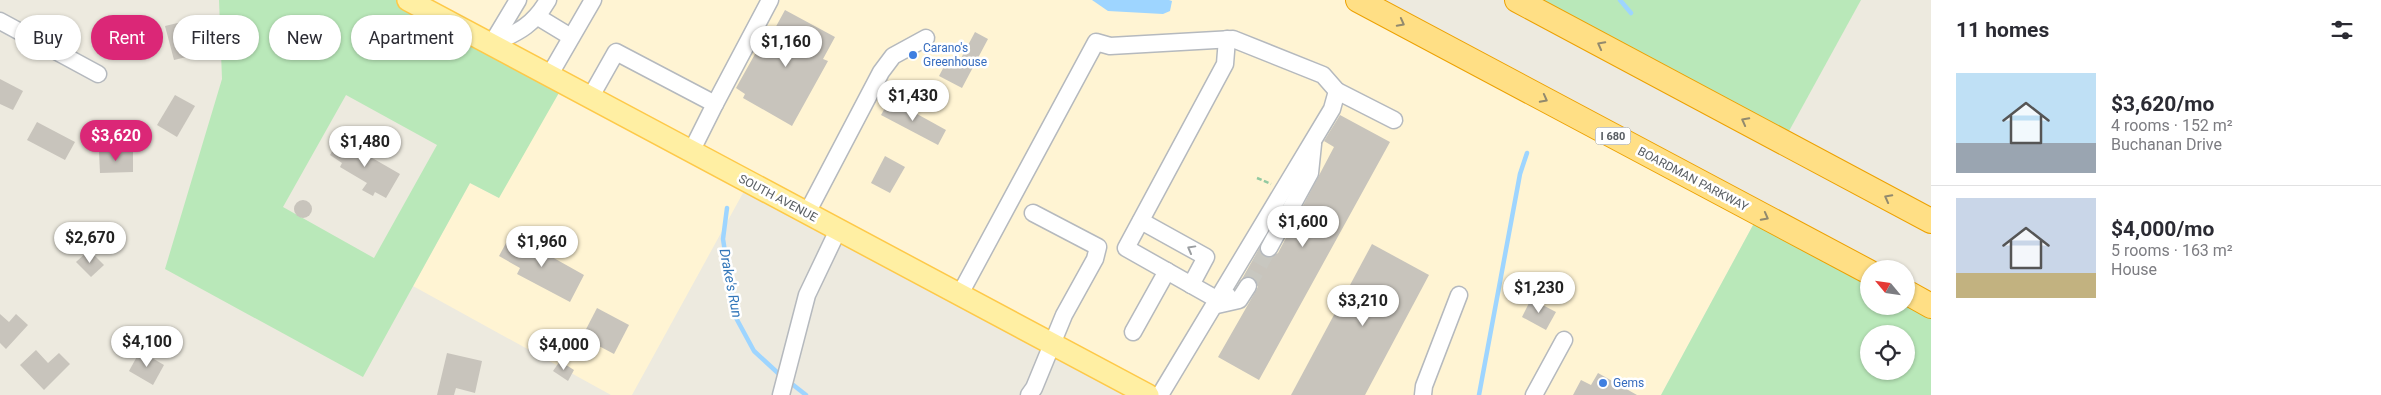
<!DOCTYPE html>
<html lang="en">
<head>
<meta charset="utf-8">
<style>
	body { margin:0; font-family:Roboto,sans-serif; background:#f2f2f3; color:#2b2b33; height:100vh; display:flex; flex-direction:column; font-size:19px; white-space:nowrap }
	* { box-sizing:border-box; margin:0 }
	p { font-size:16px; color:#7c7c81 }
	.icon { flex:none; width:28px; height:28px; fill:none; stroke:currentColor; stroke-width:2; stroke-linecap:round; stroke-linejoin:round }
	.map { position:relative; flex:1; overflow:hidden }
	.side { display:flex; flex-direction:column; background:#fff; width:450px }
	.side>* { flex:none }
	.hud { position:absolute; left:15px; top:15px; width:475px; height:45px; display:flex; gap:10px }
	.needle { width:32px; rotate:299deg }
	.controls { position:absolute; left:1860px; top:260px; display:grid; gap:10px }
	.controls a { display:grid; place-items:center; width:55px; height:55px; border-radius:50%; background:#fff; box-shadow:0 1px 4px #0004; font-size:25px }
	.price { position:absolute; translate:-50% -42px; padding:0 11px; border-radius:18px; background:#fff; color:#222; font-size:16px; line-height:32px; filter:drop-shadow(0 1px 2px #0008) }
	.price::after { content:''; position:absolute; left:50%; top:30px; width:15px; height:11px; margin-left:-8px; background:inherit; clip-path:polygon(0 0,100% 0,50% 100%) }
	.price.selected { background:#db2777; color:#fff }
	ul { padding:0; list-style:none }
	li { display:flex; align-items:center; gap:15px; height:125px; padding:0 25px }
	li+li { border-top:1px solid #e1e1e2 }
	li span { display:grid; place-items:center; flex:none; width:140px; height:100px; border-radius:0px; color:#555 }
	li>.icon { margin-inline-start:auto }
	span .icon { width:60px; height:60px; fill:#fffc; stroke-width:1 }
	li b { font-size:21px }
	h2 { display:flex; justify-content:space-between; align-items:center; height:60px; padding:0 25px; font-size:21px }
	.pill { padding:0 18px; border-radius:22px; background:#fff; box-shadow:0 1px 4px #0004; font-size:18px; line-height:45px }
	.pill.selected { background:#db2777; color:#fff }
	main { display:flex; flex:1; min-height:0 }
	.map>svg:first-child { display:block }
	.commercial { fill:#fff4d3 }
	.green { fill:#b9e8b9; fill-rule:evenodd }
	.water { fill:#9ed5ff }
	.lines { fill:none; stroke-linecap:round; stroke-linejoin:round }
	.stream { stroke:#9ed5ff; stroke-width:4.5 }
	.building { fill:#c8c4bc }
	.minor-tunnel { stroke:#c8c7c0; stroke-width:16; stroke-dasharray:16 8; stroke-linecap:butt }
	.minor-casing { stroke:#b5b9be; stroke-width:19 }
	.major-casing { stroke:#fec948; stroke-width:24 }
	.highway-casing { stroke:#eda100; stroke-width:26 }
	.path { stroke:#92c9a1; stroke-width:2.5; stroke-dasharray:5 2.5; stroke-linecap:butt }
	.minor { stroke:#fff; stroke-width:16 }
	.major { stroke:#ffefa3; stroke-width:21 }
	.highway { stroke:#ffdf85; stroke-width:24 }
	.oneway { stroke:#928a6e }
	.oneway2 { stroke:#9b9ea1 }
	.shop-dot { fill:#3f7fe0; stroke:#fff; stroke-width:2 }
	.labels { text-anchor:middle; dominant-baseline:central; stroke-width:5; stroke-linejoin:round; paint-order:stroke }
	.shield { fill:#fff; stroke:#8a8e91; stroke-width:1 }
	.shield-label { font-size:11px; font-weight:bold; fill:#585d62 }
	.shop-label { font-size:12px; fill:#366cbe; stroke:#fff; text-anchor:start }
	.street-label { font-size:12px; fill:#585d62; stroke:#fff }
	.water-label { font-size:14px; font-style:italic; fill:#3276b9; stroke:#fff }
</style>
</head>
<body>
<main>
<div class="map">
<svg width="1931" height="395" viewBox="0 0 1931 395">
	<rect width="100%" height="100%" fill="#edeadf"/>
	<polygon class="commercial" points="408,0 1358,0 1759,214 1661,395 1148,395 749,182 632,395 611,395 413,286 470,183 499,198"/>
	<g class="green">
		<path d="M219,0H408L564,84L499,198L470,183L363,377L165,269L222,79ZM346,95L437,145L374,258L283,207Z"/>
		<polygon points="1517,0 1861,0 1783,142"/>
		<path d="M1759,214L1869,272V306H1906V292L1931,306V395H1661ZM1869,334H1906V371H1869Z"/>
	</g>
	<polygon class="water" points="1092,0 1169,0 1172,1 1170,11 1163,14 1108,11"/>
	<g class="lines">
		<g class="stream">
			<polyline points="1620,0 1631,13"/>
			<polyline points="727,208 723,239 735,316 754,351 779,374"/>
			<polyline points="792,384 806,395"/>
			<polyline points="1479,395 1520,174 1527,153"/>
		</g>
	</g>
	<g class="building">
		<polygon points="785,10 835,37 823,59 828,61 792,126 743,98 745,94 736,88 769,29 773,32"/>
		<polygon points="186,21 195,55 174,60 165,26"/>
		<polygon points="975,32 988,39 962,88 939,76 948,59 958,64"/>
		<polygon points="0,79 23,91 13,110 0,104"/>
		<polygon points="175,95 195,106 177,137 157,125"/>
		<polygon points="890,99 946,130 938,145 881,115"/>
		<polygon points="1340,115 1390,142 1259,380 1218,357 1258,287 1253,277 1248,276 1242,279 1259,249 1264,256 1269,258 1278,253 1334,147 1324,141"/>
		<polygon points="37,122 75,142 65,160 27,140"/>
		<polygon points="340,138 352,145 354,140 370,150 367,155 400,174 386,198 375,192 373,196 362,190 367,183 340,167 342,163 330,155"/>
		<polygon points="133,150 133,172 100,173 99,152"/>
		<polygon points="885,156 905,167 890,193 871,183"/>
		<circle cx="303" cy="209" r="9"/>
		<polygon points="511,234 584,275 570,302 517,274 520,268 499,256"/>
		<polygon points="1372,244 1429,275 1365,395 1291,395"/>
		<polygon points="89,250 104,265 91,277 76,262"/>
		<polygon points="1531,299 1556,312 1546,330 1522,317"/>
		<polygon points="597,308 629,325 614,354 582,337"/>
		<polygon points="0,314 9,322 16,314 28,325 6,349 0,343"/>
		<polygon points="36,350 48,363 59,353 70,364 44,390 20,365"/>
		<polygon points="140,351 164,365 153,385 129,371"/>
		<polygon points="447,353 482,361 475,393 456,388 454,395 437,395"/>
		<polygon points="560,361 574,370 568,381 553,371"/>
		<polygon points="1598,373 1637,395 1573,395 1581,380 1591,385"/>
	</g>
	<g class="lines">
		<polyline class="minor-tunnel" points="1248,286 1269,248"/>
		<g class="minor-casing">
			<g id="minor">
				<polyline points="538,17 571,37"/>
				<polyline points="0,21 98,74"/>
				<polyline points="1227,39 1225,64 1126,248 1218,300 1228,296"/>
				<path d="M491,45C518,32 533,26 548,0"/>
				<polyline points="491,45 518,0"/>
				<polyline points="549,76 593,0"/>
				<polyline points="1337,91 1394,120"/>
				<polyline points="590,98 616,52 715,104 691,152"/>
				<polyline points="715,104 770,0"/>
				<polyline points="807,213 881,72 893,56 926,38"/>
				<polyline points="1141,221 1206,257 1191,285"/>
				<polyline points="1269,248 1310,173 1313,144"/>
				<polyline points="960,294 1096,42 1110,46 1233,39 1323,75 1337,91 1332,109 1160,395"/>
				<polyline points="1217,305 1239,300 1248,286"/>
				<polyline points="1133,332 1167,271"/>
				<polyline points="781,395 807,295 838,230"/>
				<polyline points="1029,395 1034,388 1064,315 1095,259 1098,247 1033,213"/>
				<polyline points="1423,395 1424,386 1459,295"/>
				<polyline points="1534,395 1564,340"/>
			</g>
		</g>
		<g class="major-casing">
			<polyline id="major" points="408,0 1148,395"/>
		</g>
		<g class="highway-casing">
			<g id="highway">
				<polyline points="1358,0 1869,272"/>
				<polyline points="1517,0 1931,221"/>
				<polyline points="1906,292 1931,306"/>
			</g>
		</g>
		<polyline class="path" points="1257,178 1271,184"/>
		<use href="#minor" class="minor"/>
		<use href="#major" class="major"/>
		<use href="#highway" class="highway"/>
	</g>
	<defs><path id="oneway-chevron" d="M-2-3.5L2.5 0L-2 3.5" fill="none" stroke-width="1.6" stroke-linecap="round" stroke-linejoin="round" transform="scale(1.25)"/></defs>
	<g class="oneway">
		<use href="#oneway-chevron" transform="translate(1401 23) rotate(28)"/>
		<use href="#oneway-chevron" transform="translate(1601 45) rotate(-152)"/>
		<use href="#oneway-chevron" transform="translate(1544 99) rotate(28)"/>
		<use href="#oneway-chevron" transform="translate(1745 121) rotate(-152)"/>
		<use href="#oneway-chevron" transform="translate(1888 198) rotate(-152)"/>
		<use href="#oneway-chevron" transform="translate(1765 217) rotate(28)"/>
	</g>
	<use class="oneway2" href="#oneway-chevron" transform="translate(1191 249) rotate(-151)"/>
	<g class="shop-dot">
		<circle cx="913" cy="55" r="5"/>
		<circle cx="1603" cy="383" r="5"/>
	</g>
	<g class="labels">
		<rect class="shield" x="1595.5" y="127.5" width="35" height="17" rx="4"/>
		<g class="shield-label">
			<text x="1613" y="136">I 680</text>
		</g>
		<g class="shop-label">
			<text x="923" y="48">Carano's<tspan x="923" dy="14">Greenhouse</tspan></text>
			<text x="1613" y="383">Gems</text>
		</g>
		<g class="street-label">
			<text transform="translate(1693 179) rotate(28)">BOARDMAN PARKWAY</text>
			<text transform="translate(778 198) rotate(28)">SOUTH AVENUE</text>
		</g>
		<g class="water-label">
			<text transform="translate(731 283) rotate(79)">Drake's Run</text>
		</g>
	</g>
</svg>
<div class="controls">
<a><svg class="needle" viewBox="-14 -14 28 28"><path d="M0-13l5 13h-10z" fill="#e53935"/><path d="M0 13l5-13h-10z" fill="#7c7c81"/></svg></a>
<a><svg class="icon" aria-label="locate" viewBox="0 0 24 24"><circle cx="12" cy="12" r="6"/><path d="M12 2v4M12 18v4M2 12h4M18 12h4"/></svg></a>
</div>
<b class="price" style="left:786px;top:68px">$1,160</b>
<b class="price" style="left:913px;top:122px">$1,430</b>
<b class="price selected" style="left:116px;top:162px">$3,620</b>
<b class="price" style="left:365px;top:168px">$1,480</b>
<b class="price" style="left:1303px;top:248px">$1,600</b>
<b class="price" style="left:90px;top:264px">$2,670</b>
<b class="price" style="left:542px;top:268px">$1,960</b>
<b class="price" style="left:1539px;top:314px">$1,230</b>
<b class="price" style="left:1363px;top:327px">$3,210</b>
<b class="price" style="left:147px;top:368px">$4,100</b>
<b class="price" style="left:564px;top:371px">$4,000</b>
<div class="hud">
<a class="pill">Buy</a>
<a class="pill selected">Rent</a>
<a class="pill">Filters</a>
<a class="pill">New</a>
<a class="pill">Apartment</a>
</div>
</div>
<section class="side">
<h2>11 homes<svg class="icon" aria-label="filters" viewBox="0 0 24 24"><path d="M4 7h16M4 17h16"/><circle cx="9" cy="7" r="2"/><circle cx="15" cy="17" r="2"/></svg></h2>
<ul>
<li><span style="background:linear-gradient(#bfe0f5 70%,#9aa5b1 0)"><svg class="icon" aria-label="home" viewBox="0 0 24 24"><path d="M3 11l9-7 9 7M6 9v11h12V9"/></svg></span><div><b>$3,620/mo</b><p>4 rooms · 152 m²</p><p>Buchanan Drive</p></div></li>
<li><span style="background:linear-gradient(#c9d6e8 75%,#c2b280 0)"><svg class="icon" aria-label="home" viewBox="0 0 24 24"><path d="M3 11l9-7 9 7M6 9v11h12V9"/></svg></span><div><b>$4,000/mo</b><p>5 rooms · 163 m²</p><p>House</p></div></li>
</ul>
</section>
</main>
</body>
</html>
